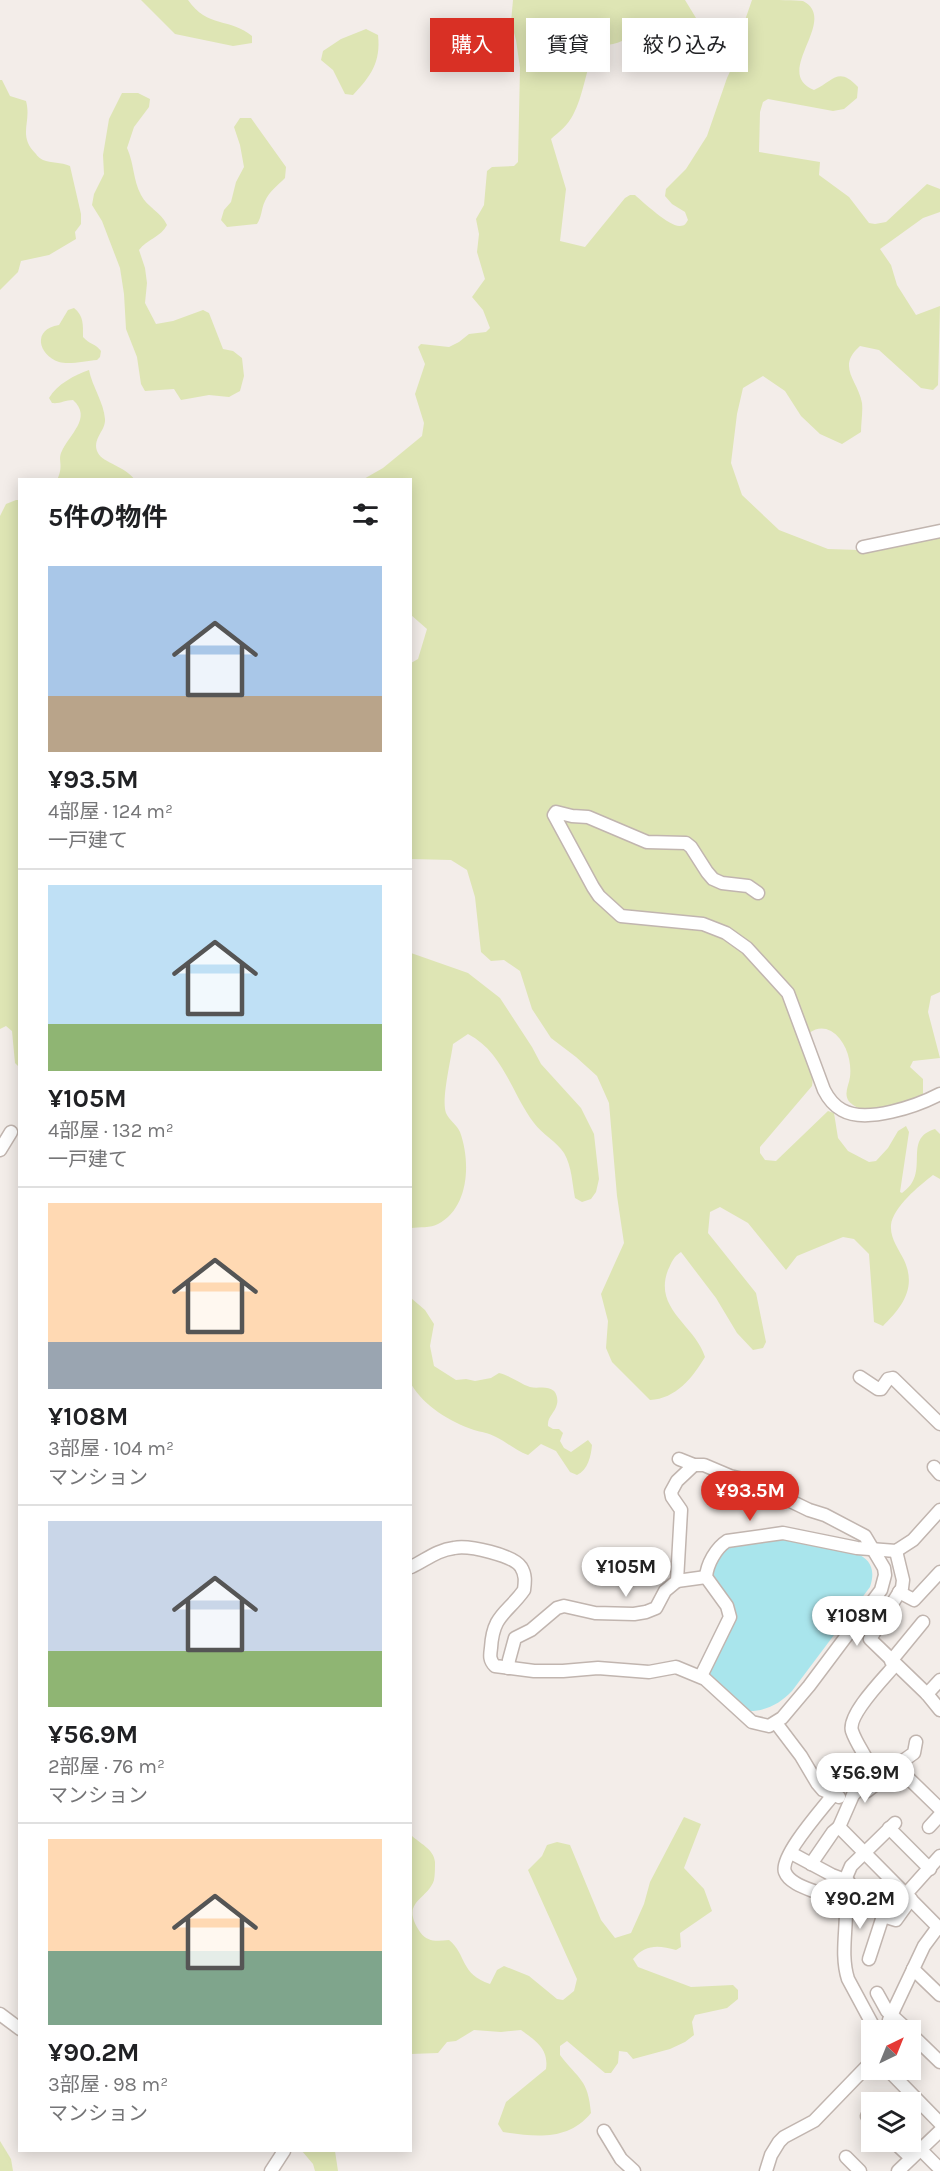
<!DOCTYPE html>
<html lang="ja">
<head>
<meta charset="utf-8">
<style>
	body { margin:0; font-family:Karla,"Noto Sans JP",sans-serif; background:#f2f2f2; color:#202124; height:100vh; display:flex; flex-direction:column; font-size:22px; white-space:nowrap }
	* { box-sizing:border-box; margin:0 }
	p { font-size:20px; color:#757577 }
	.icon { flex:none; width:33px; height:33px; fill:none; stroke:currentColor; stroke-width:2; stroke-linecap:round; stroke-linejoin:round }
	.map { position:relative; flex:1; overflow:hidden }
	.drawer { position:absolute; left:18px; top:478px; width:394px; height:1674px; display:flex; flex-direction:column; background:#fff; border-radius:0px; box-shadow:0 3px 15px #0003 }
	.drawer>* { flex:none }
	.banner { position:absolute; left:430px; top:18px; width:418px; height:54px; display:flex; gap:12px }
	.needle { width:39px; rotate:43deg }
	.buttons { position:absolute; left:861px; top:2020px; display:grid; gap:12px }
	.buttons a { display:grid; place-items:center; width:60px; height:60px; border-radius:0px; background:#fff; box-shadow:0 3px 15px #0003; font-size:30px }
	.price { position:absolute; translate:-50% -51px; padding:0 14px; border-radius:21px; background:#fff; color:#222; font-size:20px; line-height:39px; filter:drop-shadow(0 2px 3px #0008) }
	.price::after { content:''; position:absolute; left:50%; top:36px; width:18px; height:14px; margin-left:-9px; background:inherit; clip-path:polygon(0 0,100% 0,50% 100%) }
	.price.current { background:#d93025; color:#fff }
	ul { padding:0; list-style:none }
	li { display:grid; align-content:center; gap:12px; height:318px; padding:0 30px }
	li+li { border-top:2px solid #e0e0e0 }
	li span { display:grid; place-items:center; height:186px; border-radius:0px; color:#555 }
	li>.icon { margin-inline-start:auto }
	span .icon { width:108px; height:108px; fill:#fffc; stroke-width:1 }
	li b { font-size:26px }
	h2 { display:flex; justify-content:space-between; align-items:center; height:72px; padding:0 30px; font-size:26px }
	.tag { padding:0 21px; border-radius:0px; background:#fff; box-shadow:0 3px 15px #0003; font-size:21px; line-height:54px }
	.tag.current { background:#d93025; color:#fff }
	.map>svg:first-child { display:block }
	.green { fill:#dee5b4 }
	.water { fill:#a9e5ec }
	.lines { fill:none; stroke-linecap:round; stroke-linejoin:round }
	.minor-casing { stroke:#c1b5af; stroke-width:15 }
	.minor { stroke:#fff; stroke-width:12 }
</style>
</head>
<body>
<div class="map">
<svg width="940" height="2171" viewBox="0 0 940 2171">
	<rect width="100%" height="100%" fill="#f3ede9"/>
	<g class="green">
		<path d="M141,0H188C207,28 231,18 252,36V43L233,46L175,34Z"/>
		<path d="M513,0H685L696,18C680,49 663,31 641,21C632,27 635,30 629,36C621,45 606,44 595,48C586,69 583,97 573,115C568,125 559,132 551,139L566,189L560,241L585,247L625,198L630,195H635C644,203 670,227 680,226C685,226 686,223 688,220L685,212L672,204L665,196L666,189L686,169L707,136L727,78L741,48L734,40L744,23L752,0C764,0 794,0 803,1C840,20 771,73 814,90C834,81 838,66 858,87L857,98L844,109L833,111L768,99L763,102L760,112L759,152L820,162L819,175L849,197L869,223L875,224L886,222L927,184L940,189V212L923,218L880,249L891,265L897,285L916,315L940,306L938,385L933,390L921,388L879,350L860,346C836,367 858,380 862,403C863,412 861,423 861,432L842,444L820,434L801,416L785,391L763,376L743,388L737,414L731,463L742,495L779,530L828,549L859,550L940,534V992L931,996L928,1012L940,1058L913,1061L910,1067L923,1079V1097C903,1103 879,1115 859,1108C855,1107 850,1103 848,1100C844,1092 849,1085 850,1077C852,1061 846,1040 831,1031C818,1024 808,1033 799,1041C805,1055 815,1070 812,1086L760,1147V1153L765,1160L776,1161L828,1111L834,1113L838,1138L848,1151L869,1162L876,1161L888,1148L898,1131L906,1126L909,1132L900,1192L902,1193C932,1173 901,1139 935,1129L940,1134V1179L933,1175C919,1186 893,1207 891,1225C890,1239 899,1249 904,1260C917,1288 902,1307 883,1326L874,1322L869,1254L854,1239L843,1237L797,1256L786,1270L748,1223L720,1207L710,1212L708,1233L756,1293L766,1342L763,1348L753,1350L737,1333L716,1298L681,1252C673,1257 672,1262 668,1270C653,1309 695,1325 705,1357C693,1377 676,1399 650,1400L612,1362L606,1348L608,1321L601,1294L624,1243L617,1196L609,1103L597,1076L576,1057L551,1038L532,1009L520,971L504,960L491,961L481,952L475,897L467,870L451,860L411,859V663L418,659L427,629L411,615V480H362L383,468L422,436L424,423L415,394L425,364L418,347L421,344L449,347L459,342L469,334L486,332L490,328L483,310L472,297L485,279L477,252L479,234L476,219L484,205L487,171L492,167L514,166L518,162L520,68L516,40L511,22Z"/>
		<path d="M366,29L378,35C381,62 371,76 353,95L345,94L333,70L321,60L323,51L341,39Z"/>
		<path d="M0,80H2L10,96L26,101C32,123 17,135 36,154C37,156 41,159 43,160C51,163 61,162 70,166L81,214V224L75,232L76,239L49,255L21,261L18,272L0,290Z"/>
		<path d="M122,93H138L150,99L149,107L134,127L127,148C134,163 133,180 141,195C147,207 161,212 167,225C161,237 147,239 139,250L145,268L147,283L145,303L156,324L173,321L203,310L209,313L223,349L233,351L242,358L244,376L240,391L229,397L209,395L181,400L174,389L145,391L141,384L137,357L126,329L124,294L120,268L102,221L92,205L94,194L104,174L103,155L109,119Z"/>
		<path d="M240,118H251L286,167L285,178C278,185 269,192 265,201C261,209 262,217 257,224L227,227L221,220L224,210L231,202L236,182L244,167L240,145L234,127Z"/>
		<path d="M74,308C84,316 83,325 83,337C89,344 96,344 101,351L100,357L97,360C86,361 69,365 59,362C38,355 32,329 59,325L68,310Z"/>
		<path d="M89,370C92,386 104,403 105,419C106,431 91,439 98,453C103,463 125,466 135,480H57C64,466 58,461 61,453C69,434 93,418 73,400C65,400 60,404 52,403L49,398C57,384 75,375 89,370Z"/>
		<polygon points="16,500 20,500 19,1067 15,1063 12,1031 6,1026 0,1029 0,516 6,504"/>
		<path d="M411,953L468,973L500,998L532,1047L541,1064L581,1108L594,1134L599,1179L596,1192L591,1199L582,1202L575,1198C572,1182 572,1167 564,1153C557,1142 542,1134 534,1123C512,1094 503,1052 468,1034L453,1044C451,1060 441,1100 446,1113C449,1120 457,1125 460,1132C471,1162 469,1208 438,1224C431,1228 419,1227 411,1228Z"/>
		<path d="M411,1298L425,1310L434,1324L430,1346L434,1366L456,1380L466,1379L475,1381L491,1378L499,1373C511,1376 519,1383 530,1387C538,1389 547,1385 554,1391C557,1394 558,1400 557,1404C555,1413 547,1417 548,1426L553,1429H559L563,1433L560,1441L564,1448L571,1452L588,1440L592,1445C591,1456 588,1470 577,1475L570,1472L556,1451L541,1444L528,1455C516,1451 508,1443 496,1437C489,1433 481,1432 474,1430C449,1421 425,1407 411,1384Z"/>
		<path d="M684,1817L701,1824L684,1868L704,1889L712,1911L680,1933L681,1947L676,1950C659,1945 645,1944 633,1959L638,1967L691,1987L733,1985L738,1990V1999L727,2008L695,2015L692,2022L694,2035L685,2042L670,2049L633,2059L627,2052L619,2051L618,2063L611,2073H605L567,2041L560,2046V2055C579,2080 588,2079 591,2113C568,2141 536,2137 503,2132L498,2124L506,2102L546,2069C549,2049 536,2041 521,2030L501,2032L474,2030L456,2041L447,2042L438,2053L411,2054V1835C419,1843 434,1849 435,1862C435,1867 435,1875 434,1880C428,1900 399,1901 420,1932C428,1943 438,1941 449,1940C467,1955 460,1974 490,1984L497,1970L504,1966L529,1976L557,1999L563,2000L574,1991L577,1979L528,1870L542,1856L547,1845L557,1842L570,1845L601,1920L615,1938L631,1933L644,1904L650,1882Z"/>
		<polygon points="0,2141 11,2159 13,2171 0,2171"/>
		<polygon points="302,2151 335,2151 338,2171 315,2171 313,2164"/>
	</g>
	<path class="water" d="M789,1538C802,1541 815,1543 827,1546C851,1551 881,1554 870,1587L792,1691C780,1704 764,1712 747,1711L708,1672L730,1628L712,1581L711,1570L727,1546Z"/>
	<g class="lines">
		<g class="minor-casing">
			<g id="minor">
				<polyline points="863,547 940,531"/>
				<path d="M758,893L748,886L722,883L713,879L707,872L691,847L686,843L647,842L588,817L572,816L556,812L554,815L593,887L599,896L621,916L703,924L726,933L747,948L788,993L824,1090C828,1098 833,1105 842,1110C866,1124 917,1106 940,1094"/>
				<polyline points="0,1150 11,1132"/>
				<polyline points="860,1377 878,1389 881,1389 888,1379 893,1378 940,1424"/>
				<polyline points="934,1467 940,1474"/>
				<polyline points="896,1551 903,1580 902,1588 870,1639 927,1694 940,1710"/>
				<path d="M411,1567C426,1560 437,1550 454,1548C469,1545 513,1555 521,1567C526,1575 525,1582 524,1590C507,1614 493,1614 491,1648C490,1655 489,1660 495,1666L534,1671H563L598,1668L649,1672L676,1667L705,1679L752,1722L769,1726L782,1718L809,1686L881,1590L885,1575L884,1568L865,1536L825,1515L809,1510L747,1480L730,1476L704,1465H694L679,1459"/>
				<polyline points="677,1581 706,1577"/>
				<polyline points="899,1592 914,1600 940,1572"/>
				<polyline points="891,1661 923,1622"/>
				<path d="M895,1665C884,1678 847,1715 852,1731C857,1746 869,1759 873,1774L853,1795L839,1827L940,1929"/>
				<polyline points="508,1668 509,1660 515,1638 531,1630 557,1608 564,1606 595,1613 634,1614 646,1612 656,1608 665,1591 677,1581 681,1510 672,1497 671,1492 677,1481 694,1465"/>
				<path d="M701,1676L730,1617L727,1606L706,1577C707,1564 716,1548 727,1541L783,1533L857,1548L896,1551L913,1540L940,1510"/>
				<polyline points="927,1694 940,1680"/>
				<polyline points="776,1723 801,1756 817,1783 823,1790 839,1797"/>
				<polyline points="897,1771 900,1763 914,1753 916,1742"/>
				<polyline points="867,1791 889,1774 901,1771 940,1809"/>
				<path d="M833,1795C823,1808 779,1857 785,1872C789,1883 806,1888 816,1892C827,1897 839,1900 846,1911C846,1934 841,1957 848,1979L876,2031"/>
				<polyline points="929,1827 940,1815"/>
				<polyline points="889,1828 930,1869"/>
				<polyline points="791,1853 832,1875 848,1881 854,1890 883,1916 896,1920 911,1899"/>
				<polyline points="811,1864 833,1832 839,1827"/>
				<polyline points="845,1880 851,1866 895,1823"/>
				<polyline points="906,1894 940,1856"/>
				<polyline points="869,1959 883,1916"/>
				<polyline points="913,1969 940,1995"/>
				<polyline points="877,1993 887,2011 909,2031"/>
				<polyline points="0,2014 20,2029"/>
				<polyline points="887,2031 889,2020 924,1946 938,1927"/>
				<polyline points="910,2033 940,2062"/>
				<polyline points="892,2074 940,2123"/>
				<polyline points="872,2112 867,2116 872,2120"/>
				<polyline points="604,2131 621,2159 634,2171"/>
				<polyline points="894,2142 911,2158"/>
				<polyline points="921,2150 940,2169"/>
				<polyline points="846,2157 860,2171"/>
				<polyline points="271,2171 284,2151"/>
				<polyline points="766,2171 771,2155 779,2142 784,2137 814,2121 872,2061"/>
				<polyline points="898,2171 940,2131"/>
			</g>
		</g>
		<use href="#minor" class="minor"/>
	</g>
</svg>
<div class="buttons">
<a><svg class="needle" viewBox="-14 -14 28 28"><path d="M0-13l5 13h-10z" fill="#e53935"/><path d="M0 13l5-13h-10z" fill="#757577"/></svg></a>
<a><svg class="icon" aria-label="layers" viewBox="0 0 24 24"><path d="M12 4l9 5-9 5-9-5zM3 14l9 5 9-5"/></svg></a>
</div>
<b class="price current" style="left:750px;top:1522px">¥93.5M</b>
<b class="price" style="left:626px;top:1598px">¥105M</b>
<b class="price" style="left:857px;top:1647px">¥108M</b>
<b class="price" style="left:865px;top:1804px">¥56.9M</b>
<b class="price" style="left:860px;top:1930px">¥90.2M</b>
<div class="banner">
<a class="tag current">購入</a>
<a class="tag">賃貸</a>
<a class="tag">絞り込み</a>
</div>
<section class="drawer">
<h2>5件の物件<svg class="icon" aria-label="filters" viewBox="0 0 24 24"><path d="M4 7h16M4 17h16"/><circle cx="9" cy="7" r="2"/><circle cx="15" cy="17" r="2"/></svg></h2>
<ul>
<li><span style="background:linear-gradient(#a9c7e8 70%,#b9a48a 0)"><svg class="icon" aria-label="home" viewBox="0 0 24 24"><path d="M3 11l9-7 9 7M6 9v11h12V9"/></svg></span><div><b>¥93.5M</b><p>4部屋 · 124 m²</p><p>一戸建て</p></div></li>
<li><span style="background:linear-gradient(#bfe0f5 75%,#8fb573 0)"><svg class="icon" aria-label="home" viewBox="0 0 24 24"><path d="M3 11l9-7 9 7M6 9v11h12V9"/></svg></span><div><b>¥105M</b><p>4部屋 · 132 m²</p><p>一戸建て</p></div></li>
<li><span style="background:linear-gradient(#ffd9b3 75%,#9aa5b1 0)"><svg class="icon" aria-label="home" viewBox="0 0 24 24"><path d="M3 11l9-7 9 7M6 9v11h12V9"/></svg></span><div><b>¥108M</b><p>3部屋 · 104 m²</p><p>マンション</p></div></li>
<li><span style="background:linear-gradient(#c9d6e8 70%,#8fb573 0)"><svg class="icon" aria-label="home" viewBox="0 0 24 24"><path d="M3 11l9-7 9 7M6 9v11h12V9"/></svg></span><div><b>¥56.9M</b><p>2部屋 · 76 m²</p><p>マンション</p></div></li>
<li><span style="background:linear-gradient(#ffd9b3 60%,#7fa58c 0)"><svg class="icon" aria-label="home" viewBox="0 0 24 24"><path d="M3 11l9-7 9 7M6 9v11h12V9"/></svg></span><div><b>¥90.2M</b><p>3部屋 · 98 m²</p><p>マンション</p></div></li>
</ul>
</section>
</div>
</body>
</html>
